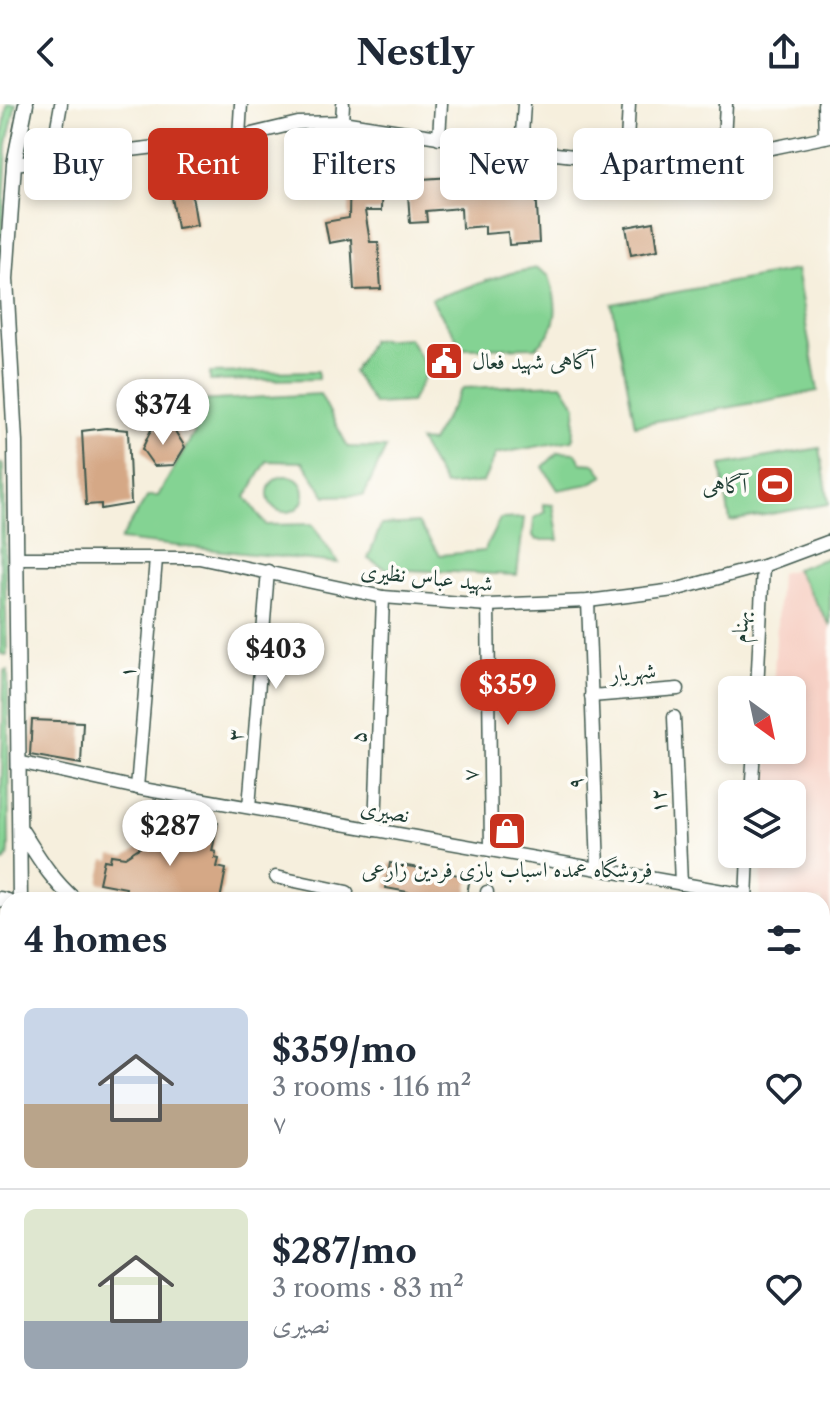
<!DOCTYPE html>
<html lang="en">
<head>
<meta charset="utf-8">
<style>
	body { margin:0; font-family:"Libre Caslon Text",Amiri,serif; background:#f6f6f7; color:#1f2937; height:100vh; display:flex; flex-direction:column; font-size:30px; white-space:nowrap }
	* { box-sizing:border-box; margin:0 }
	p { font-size:26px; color:#747a83 }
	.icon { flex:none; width:44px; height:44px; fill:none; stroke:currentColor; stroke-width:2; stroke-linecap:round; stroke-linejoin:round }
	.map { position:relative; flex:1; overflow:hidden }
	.details { position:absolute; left:0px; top:788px; width:830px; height:514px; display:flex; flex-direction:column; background:#fff; border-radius:24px 24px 0 0; box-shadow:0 4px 12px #0003 }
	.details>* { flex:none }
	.top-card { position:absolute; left:24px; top:24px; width:782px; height:72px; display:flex; gap:16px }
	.needle { width:52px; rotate:147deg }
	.fabs { position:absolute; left:718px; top:572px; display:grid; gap:16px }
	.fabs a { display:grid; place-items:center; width:88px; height:88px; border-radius:12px; background:#fff; box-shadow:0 4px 12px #0003; font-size:40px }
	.price { position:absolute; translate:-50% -68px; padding:0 18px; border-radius:28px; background:#fff; color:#222; font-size:26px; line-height:52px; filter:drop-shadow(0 2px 4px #0008) }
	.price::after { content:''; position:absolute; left:50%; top:48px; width:24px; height:18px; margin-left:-12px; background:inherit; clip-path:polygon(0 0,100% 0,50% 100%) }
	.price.on { background:#c8321e; color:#fff }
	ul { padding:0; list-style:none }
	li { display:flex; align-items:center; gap:24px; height:200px; padding:0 24px }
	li+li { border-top:2px solid #e0e1e3 }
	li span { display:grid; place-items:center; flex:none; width:224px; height:160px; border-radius:12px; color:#555 }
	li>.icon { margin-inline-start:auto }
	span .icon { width:96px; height:96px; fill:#fffc; stroke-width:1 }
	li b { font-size:34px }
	h2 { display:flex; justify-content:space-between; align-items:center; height:96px; padding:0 24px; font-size:34px }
	.chip { padding:0 28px; border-radius:12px; background:#fff; box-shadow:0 4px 12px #0003; font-size:28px; line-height:72px }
	.chip.on { background:#c8321e; color:#fff }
	header { display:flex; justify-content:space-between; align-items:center; height:104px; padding:0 24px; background:#fff; font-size:36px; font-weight:700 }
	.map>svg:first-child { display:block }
	.built { fill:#f7d1c6 }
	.green { fill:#84d393; stroke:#528864; stroke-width:2 }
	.building { fill:#d5a886 }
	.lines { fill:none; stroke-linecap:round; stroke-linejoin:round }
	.minor-casing { stroke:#3f584d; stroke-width:15 }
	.major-casing { stroke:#3f584d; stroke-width:17 }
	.minor { stroke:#fff; stroke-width:12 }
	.major { stroke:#fff; stroke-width:14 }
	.labels { text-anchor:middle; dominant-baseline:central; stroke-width:7; stroke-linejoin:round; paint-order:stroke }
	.poi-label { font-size:22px; fill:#1f3d34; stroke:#fdfcf7; text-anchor:start }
	.street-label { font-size:22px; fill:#1f3d34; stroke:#fdfcf7 }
</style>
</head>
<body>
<header><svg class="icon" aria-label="back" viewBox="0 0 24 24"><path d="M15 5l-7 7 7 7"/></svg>Nestly<svg class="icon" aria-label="share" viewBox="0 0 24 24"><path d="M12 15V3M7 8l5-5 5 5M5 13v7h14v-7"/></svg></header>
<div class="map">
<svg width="830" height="1301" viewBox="0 0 830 1301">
	<rect width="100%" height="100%" fill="#fdfcf7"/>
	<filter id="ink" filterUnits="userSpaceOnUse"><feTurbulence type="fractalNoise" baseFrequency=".0125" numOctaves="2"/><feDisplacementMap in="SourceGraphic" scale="16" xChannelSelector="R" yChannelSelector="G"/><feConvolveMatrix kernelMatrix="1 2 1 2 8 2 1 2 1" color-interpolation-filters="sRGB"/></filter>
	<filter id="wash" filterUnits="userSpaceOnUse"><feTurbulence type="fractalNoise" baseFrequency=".006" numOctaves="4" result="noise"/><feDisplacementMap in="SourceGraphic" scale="32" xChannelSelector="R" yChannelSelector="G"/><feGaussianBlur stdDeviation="1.8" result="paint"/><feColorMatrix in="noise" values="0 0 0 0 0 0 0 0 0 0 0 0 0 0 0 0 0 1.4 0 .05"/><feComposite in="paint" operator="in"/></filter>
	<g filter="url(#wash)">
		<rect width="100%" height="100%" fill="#f6efdd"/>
		<polygon class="built" points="795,465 830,521 830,940 822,938 822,796 760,796 763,750 792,750 792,690 766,690 769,646 792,646 792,586 773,586 780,469"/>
		<g class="green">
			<polygon points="7,0 16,0 7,40 0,184 0,53"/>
			<path d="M537,164L549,172C558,199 561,224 536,243L463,244L431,195L511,169Z"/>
			<polygon points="796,166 818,287 635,321 612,200"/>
			<polygon points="409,234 428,266 411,298 374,300 353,268 371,236"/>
			<polygon points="318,267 318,275 210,277 210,269"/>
			<polygon points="562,280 576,302 573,336 496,350 483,378 445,382 419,337 431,338 463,284"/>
			<polygon points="320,290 348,343 386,344 364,391 326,392 303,358 267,357 246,393 266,421 312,420 338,459 120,436 148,392 158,392 195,328 187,315 198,297"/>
			<polygon points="820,344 829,400 730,417 721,361"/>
			<polygon points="558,348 576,349 581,359 595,360 604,372 589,380 558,386 543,363"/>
			<polygon points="0,359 3,361 7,551 1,550"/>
			<circle cx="286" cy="390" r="18"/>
			<polygon points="543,400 553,401 559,436 537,436 533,432 534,414 545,408"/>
			<polygon points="524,414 517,471 387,465 368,455 381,421 418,419 440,451 484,447 500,415"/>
			<polygon points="830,453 830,521 795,465"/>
			<polygon points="8,566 9,746 8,753 3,758 0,756 4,567"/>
		</g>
		<g id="blocks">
			<g class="building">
				<polygon points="350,61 382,61 381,107 365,107 370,138 378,138 381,185 354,186 351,135 329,139 325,118 349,114"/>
				<polygon points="512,69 513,86 536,84 539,139 509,141 508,128 485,130 485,122 462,124 461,104 426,107 427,118 410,119 407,76"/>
				<polygon points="192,70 196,91 192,91 197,121 177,124 169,74"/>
				<polygon points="654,118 658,146 631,151 626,123"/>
				<polygon points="106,324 128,326 131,400 101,405 101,400 86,401 82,327"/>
				<polygon points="152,324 173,324 185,343 174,361 154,362 142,345"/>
				<polygon points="32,616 83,618 81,660 30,651"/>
				<polygon points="205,717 218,719 212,747 216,748 215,754 219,755 217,763 226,765 220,796 188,796 157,790 156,796 143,796 125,791 126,784 99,779 104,756 110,757 111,751 125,753 145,740 141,732 153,733 157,738 171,741 173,733 180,735 183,720 203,724"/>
				<polygon points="390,759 470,773 466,796 407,796 408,788 386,784"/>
			</g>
		</g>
	</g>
	<g filter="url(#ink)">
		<use href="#blocks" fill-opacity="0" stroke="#3f584d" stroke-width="2"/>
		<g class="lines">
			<g class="minor-casing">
				<g id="minor">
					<polyline points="824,0 825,33"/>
					<polyline points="342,18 343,0"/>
					<polyline points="239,33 241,0"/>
					<polyline points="439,34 441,0"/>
					<polyline points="521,46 524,0"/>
					<polyline points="723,54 726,0"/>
					<polyline points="51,56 61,0"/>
					<polyline points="626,58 629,0"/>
					<polyline points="14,60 239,33 298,19 342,18 521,46 626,58 674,59 723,54 830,32"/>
					<polyline points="16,454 199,454 383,493 488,501 588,497 674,486 763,462 830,437"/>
					<polyline points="588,497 598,764"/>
					<polyline points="488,501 491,745"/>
					<polyline points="757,586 763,462"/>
					<polyline points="591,592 678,585"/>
					<polyline points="674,613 681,780"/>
					<polyline points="18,658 137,684 746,791"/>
					<polyline points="137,684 156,455"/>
					<polyline points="751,690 754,646"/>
					<polyline points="249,703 268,467"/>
					<polyline points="375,726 383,493"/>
					<polyline points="276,773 347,788"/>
					<polyline points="486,796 487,788"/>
					<polyline points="746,796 748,750"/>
					<polyline points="0,1014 8,1017"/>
					<polyline points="0,1083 8,1086"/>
					<polyline points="0,1152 8,1154"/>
					<polyline points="50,1294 50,1301"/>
					<polyline points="99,1301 101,1301"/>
				</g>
			</g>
			<g class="major-casing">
				<g id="major">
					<path d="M21,726C37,751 52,777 75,796"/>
					<polyline points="0,795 8,797"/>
					<polyline points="20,796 15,338 6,175 14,60 26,0"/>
					<polyline points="0,826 8,828"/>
					<polyline points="822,964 830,966"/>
					<polyline points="822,991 830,994"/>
				</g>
			</g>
			<use href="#minor" class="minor"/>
			<use href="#major" class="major"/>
		</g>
	</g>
	<defs>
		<g id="civic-square" transform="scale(2)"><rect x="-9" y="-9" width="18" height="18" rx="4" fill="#c8321e" stroke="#fdfcf7"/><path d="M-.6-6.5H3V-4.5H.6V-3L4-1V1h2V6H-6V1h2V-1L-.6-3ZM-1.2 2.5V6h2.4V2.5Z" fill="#fff"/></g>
		<g id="stadium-square" transform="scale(2)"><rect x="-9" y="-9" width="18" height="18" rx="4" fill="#c8321e" stroke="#fdfcf7"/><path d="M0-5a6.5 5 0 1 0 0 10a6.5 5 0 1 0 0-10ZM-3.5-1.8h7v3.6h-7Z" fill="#fff"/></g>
		<g id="shop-square" transform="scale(2)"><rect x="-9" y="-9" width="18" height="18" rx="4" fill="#c8321e" stroke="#fdfcf7"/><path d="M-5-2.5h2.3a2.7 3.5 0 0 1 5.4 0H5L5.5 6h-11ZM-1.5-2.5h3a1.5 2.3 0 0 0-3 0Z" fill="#fff"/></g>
	</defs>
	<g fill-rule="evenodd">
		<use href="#civic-square" x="444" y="257"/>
		<use href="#stadium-square" x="775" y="381"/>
		<use href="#shop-square" x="507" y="727"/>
	</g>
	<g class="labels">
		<g class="poi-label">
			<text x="472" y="257">آگاهی شهید فعال</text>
			<text x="747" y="381" text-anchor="end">آگاهی</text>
			<text x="507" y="765" text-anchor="middle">فروشگاه عمده اسباب بازی فردین زارعی</text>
		</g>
		<g class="street-label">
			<text transform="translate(427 473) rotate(6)">شهید عباس نظیری</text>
			<text transform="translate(740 523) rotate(-87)">بهنام</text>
			<text transform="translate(127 568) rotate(-85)">۱</text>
			<text transform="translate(633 568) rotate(-5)">شهریار</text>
			<text transform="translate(235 631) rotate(-85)">۳</text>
			<text transform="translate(358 633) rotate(-88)">۵</text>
			<text transform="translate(470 671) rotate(-91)">۷</text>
			<text transform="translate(575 679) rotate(-92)">۹</text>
			<text transform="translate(658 697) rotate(-93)">۱۲</text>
			<text transform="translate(385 707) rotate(10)">نصیری</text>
		</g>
	</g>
</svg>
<div class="fabs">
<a><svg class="needle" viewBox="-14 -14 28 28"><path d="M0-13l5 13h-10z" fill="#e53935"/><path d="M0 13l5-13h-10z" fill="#747a83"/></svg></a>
<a><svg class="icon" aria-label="layers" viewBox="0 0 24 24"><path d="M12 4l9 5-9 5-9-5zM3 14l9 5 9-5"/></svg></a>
</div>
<b class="price" style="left:163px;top:343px">$374</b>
<b class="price" style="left:276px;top:587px">$403</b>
<b class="price on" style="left:508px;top:623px">$359</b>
<b class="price" style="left:170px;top:764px">$287</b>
<div class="top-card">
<a class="chip">Buy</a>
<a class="chip on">Rent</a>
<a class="chip">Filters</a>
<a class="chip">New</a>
<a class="chip">Apartment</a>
</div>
<section class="details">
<h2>4 homes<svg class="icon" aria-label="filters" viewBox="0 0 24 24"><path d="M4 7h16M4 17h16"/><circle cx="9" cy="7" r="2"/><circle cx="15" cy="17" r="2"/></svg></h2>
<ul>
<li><span style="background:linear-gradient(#c9d6e8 60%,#b9a48a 0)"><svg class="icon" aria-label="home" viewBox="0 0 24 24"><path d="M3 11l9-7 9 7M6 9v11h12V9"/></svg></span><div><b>$359/mo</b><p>3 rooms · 116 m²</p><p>۷</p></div><svg class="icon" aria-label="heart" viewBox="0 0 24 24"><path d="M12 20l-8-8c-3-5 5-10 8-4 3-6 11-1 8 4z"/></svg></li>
<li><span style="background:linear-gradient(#dfe7d0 70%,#9aa5b1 0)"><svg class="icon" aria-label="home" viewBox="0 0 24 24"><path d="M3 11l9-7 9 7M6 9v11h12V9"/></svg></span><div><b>$287/mo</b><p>3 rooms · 83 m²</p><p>نصیری</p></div><svg class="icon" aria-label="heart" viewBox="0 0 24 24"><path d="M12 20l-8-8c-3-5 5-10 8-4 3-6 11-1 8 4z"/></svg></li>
</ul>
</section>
</div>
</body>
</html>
